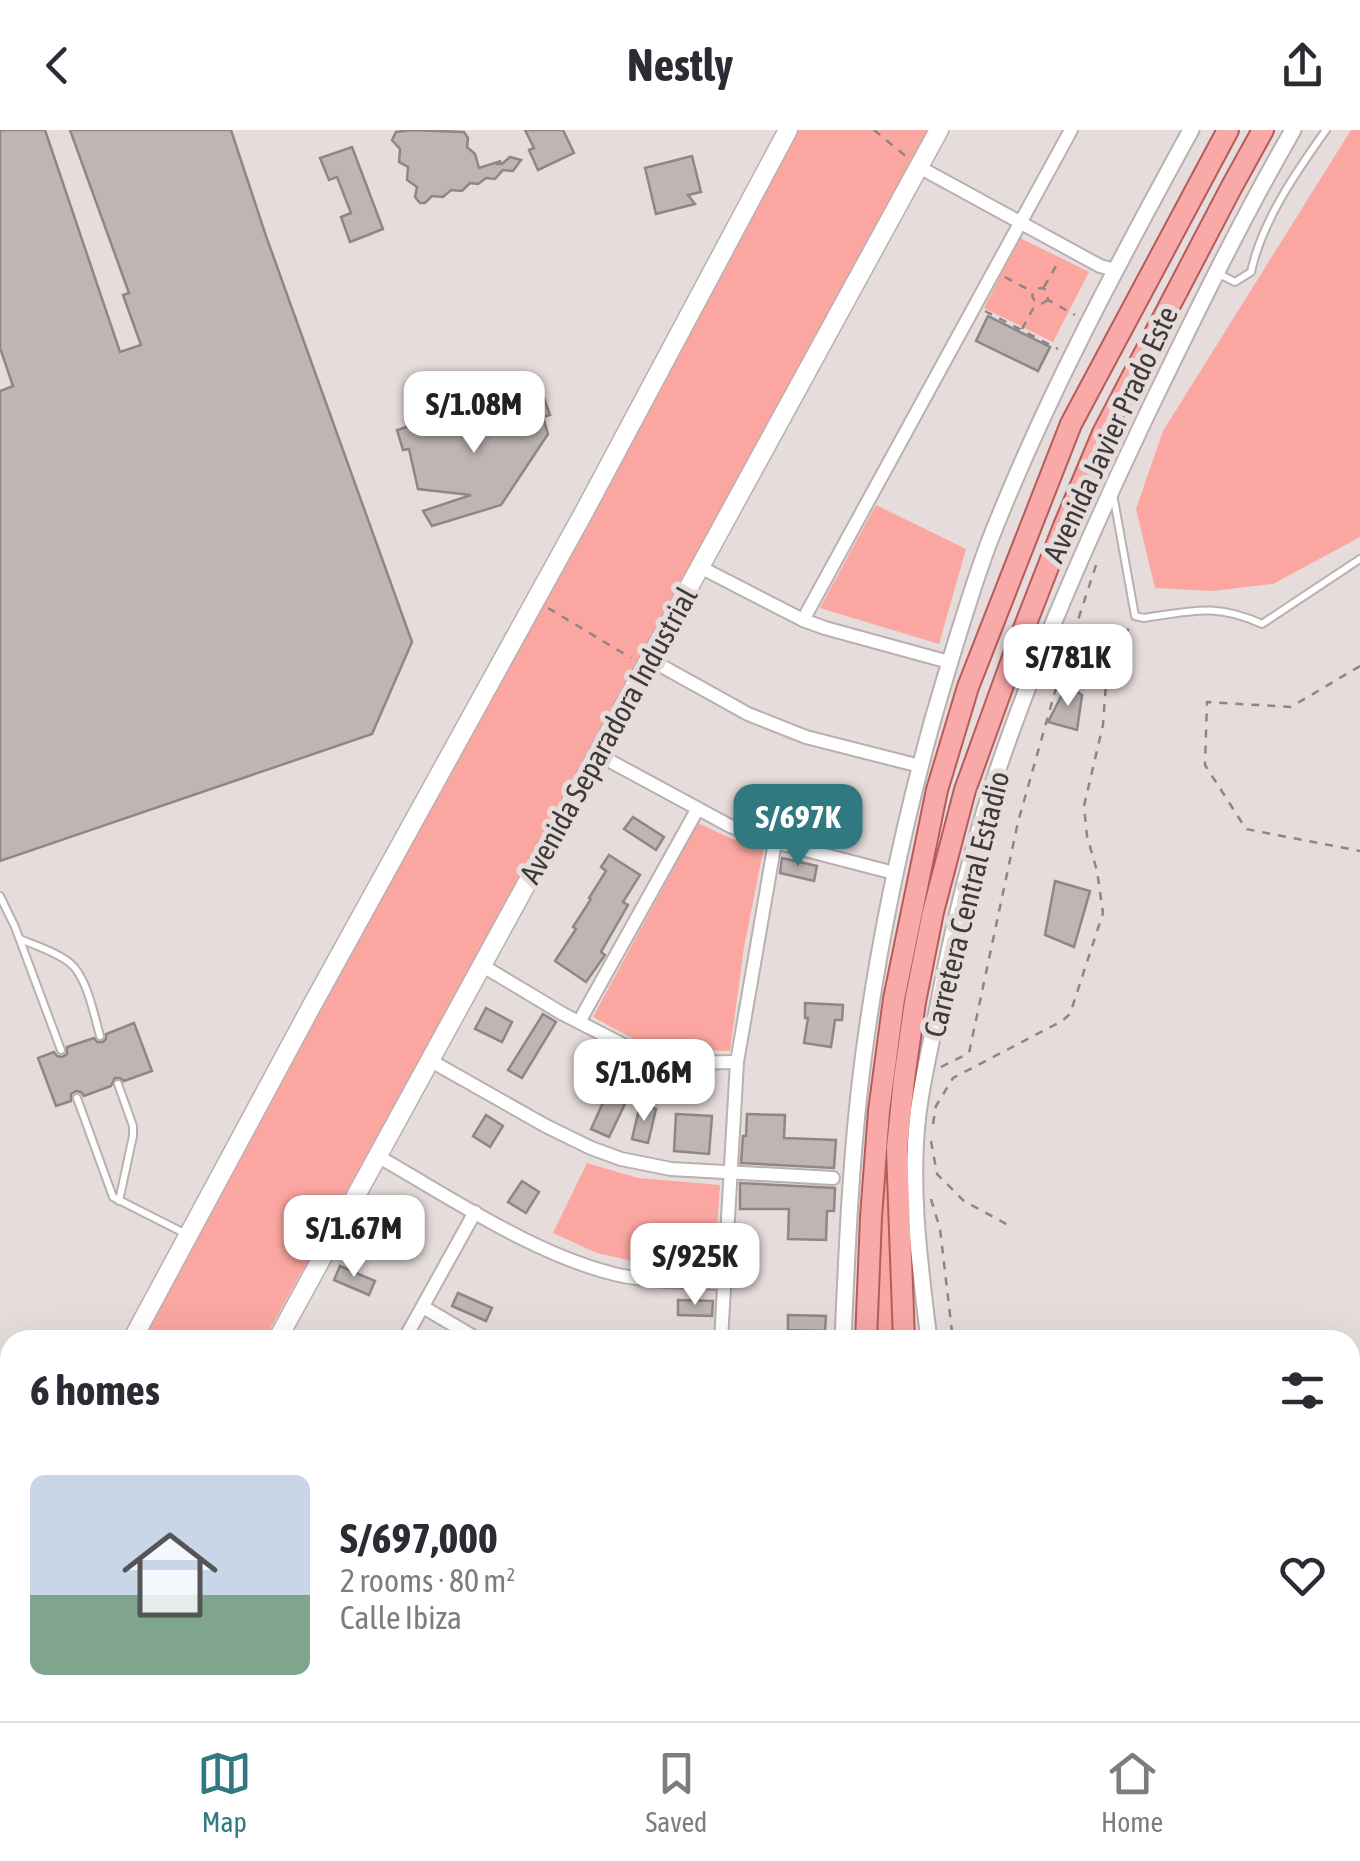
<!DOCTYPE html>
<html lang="en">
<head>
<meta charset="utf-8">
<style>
	body { margin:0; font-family:"Asap Condensed",sans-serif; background:#f2f2f3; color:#2b2b33; height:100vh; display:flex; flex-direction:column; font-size:38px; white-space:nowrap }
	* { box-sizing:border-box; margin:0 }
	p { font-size:32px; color:#7c7c81 }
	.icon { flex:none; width:55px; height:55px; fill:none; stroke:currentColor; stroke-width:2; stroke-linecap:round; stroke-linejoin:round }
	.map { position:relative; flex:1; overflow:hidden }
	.panel { position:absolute; left:0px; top:1200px; width:1360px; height:392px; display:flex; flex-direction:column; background:#fff; border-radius:30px 30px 0 0; box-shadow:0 10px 40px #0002 }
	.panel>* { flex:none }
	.price { position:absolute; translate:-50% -85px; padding:0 22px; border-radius:20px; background:#fff; color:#222; font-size:32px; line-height:65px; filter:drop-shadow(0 2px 5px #0008) }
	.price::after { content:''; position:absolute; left:50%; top:60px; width:30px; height:22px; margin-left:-15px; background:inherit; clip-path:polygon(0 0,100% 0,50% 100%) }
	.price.current { background:#317980; color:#fff }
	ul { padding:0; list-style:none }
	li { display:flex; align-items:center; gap:30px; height:250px; padding:0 30px }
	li+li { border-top:2px solid #e1e1e2 }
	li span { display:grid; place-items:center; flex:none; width:280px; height:200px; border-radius:15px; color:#555 }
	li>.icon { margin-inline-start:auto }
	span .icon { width:120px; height:120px; fill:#fffc; stroke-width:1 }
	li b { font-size:42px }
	h2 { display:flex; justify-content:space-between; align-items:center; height:120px; padding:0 30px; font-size:42px }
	header { display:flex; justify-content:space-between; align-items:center; height:130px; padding:0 30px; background:#fff; font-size:45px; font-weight:700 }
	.tabs { display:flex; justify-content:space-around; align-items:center; height:140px; border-top:2px solid #e1e1e2; background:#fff; font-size:28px; color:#7c7c81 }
	.tabs a { display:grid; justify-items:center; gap:5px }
	.tabs .current { color:#317980 }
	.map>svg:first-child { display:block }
	.green { fill:#fca6a1 }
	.building { fill:#beb5b4; stroke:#8f8786; stroke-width:2.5 }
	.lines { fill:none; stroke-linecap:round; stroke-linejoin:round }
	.service-casing { stroke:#b9b0af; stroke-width:10 }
	.minor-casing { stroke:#b9b0af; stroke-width:16 }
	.tertiary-casing { stroke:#b9b0af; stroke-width:19 }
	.secondary-casing { stroke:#b9b0af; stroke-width:21 }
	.primary-casing { stroke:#b55c5b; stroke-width:24 }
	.path { stroke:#8d8686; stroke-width:2.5; stroke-dasharray:8 8; stroke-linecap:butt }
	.service { stroke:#fff; stroke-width:6 }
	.minor { stroke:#fff; stroke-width:12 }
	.tertiary { stroke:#fff; stroke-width:15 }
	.secondary { stroke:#fff; stroke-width:18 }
	.primary { stroke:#f9a9a7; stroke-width:20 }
	.labels { text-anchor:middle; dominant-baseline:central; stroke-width:10; stroke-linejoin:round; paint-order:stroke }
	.street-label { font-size:30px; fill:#3e3a3a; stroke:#e6dcdb }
</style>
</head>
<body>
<header><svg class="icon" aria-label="back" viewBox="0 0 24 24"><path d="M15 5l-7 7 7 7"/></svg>Nestly<svg class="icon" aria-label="share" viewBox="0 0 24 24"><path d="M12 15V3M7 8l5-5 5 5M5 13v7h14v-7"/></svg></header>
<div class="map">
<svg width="1360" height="1591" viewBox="0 0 1360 1591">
	<rect width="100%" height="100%" fill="#e6dcdb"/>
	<g class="green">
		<polygon points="798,0 930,0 668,481 264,1210 137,1210 683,204"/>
		<polygon points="1351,0 1360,0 1360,407 1273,454 1212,461 1155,458 1136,379 1163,301"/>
		<polygon points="1020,108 1089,142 1053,212 984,178"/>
		<polygon points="876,375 966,419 939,514 820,478"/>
		<polygon points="698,693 732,709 764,717 744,817 730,921 650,918 593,887"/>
		<polygon points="889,972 894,973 887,1052 895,1210 875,1210 881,1050"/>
		<polygon points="587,1033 638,1048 720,1055 714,1141 637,1132 597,1123 553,1103"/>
		<polygon points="0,1459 10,1464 10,1582 60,1583 55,1591 0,1591"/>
		<polygon points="1350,1465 1360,1476 1360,1591 964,1591 964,1582 1350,1582"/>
	</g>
	<g class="building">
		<polygon points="0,0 45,0 120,222 141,215 123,165 129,163 70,0 231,0 266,106 412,512 372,604 0,731 0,261 13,256 0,218"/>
		<polygon points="411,0 464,2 468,8 467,17 475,24 479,38 501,31 498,34 502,34 510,27 521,30 513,41 503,40 495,49 486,48 478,54 470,53 462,61 451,60 443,67 432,66 425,73 420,73 415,67 417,57 407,50 408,37 399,32 400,19 392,10 396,2"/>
		<polygon points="525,0 563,0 574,23 538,40 529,20 534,18"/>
		<polygon points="352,17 383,99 350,112 341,87 351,83 337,47 329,50 320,28"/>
		<polygon points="692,26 701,62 688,65 695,74 656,84 645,38"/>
		<polygon points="988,186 1050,217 1038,241 976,211"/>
		<polygon points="544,268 550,285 543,287 548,304 501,375 432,396 423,381 471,365 418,359 409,319 403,320 397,300 467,278 471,291"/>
		<polygon points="1067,555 1082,565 1077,600 1048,592"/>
		<polygon points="633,687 664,707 656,720 624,699"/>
		<polygon points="609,725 640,745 623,772 628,775 601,822 605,825 586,852 555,831 576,799 573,797 591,769 589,768 606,741 601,737"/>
		<polygon points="782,728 817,736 814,751 780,743"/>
		<polygon points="1055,751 1090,761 1074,817 1045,805"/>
		<polygon points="805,873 843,875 842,890 835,890 831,917 804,913 808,888 805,888"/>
		<polygon points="486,878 512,892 502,912 475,899"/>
		<polygon points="543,884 556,892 522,948 508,940"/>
		<polygon points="134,893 152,941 124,951 120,948 115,948 111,956 84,966 81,962 76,961 71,964 71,971 56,976 38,928 54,922 57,926 62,927 67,924 67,917 94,908 97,912 103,912 106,909 106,904"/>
		<polygon points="606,966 625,974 609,1007 591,999"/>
		<polygon points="640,975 656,979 648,1013 632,1009"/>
		<polygon points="676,984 712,986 709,1024 674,1021"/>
		<polygon points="747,984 785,985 784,1008 836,1010 834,1038 741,1033 743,1006 746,1006"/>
		<polygon points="486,985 503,996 490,1017 473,1006"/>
		<polygon points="522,1051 539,1062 526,1083 508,1072"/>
		<polygon points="740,1053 835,1058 834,1081 827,1081 826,1110 788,1109 789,1079 740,1079"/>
		<polygon points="340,1136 375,1151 369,1165 334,1150"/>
		<polygon points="458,1163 492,1178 486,1191 452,1176"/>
		<polygon points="678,1170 713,1171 712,1186 678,1185"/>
		<polygon points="788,1185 826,1186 825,1201 788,1200"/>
	</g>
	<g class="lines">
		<g class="service-casing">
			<g id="service">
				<path d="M1217,143L1235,152L1251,142C1262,91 1296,42 1326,0"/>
				<path d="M1113,364L1135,486L1144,488C1192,481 1216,473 1262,494L1360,429"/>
				<polyline points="0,766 15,797 61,920"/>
				<path d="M20,809C37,816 56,822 70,833C87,847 94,885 100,906"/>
				<polyline points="118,954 133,996 133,1006 119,1071"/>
				<polyline points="77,968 113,1067 188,1105"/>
				<polyline points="1350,1473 1360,1482"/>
				<polyline points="945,1591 946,1582"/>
				<polyline points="1146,1591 1147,1582"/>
				<polyline points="1249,1591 1249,1582"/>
				<polyline points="1289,1591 1290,1582"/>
			</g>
		</g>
		<g class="minor-casing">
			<g id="minor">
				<polyline points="919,37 1100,136 1115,140"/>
				<polyline points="700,437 803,490 825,498 949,532"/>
				<polyline points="803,490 1071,0"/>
				<polyline points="649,529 748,584 806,607 920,636"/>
				<polyline points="597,624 730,696 775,712 894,743"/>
				<polyline points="483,836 563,884 653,930 684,933 737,932"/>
				<polyline points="579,892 697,680"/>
				<polyline points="431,931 546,996 591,1018 621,1029 671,1039 833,1048"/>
				<path d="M379,1027C453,1069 539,1128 623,1146C656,1152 691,1152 724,1153"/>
				<polyline points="423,1177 479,1210"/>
				<polyline points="404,1210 475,1082"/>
				<polyline points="721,1210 737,932 775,712"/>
				<polyline points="132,1582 148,1591"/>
				<polyline points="358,1582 380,1591"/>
				<polyline points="474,1591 474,1582"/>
			</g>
		</g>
		<g class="tertiary-casing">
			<g id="tertiary">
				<path d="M843,1210C847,1117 851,1023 863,930C878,815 902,701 933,589C950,531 967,472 988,415C1044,271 1117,135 1191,0"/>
				<path d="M929,1210C920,1136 909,1059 918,984C922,951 930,919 936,887C951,806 970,724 996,645C1037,523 1093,398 1148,282C1194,187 1240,92 1293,0"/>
				<polyline points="0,1271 10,1274"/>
				<polyline points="824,1591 824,1582"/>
				<polyline points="928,1591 929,1582"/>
			</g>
		</g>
		<g class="secondary-casing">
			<g id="secondary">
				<polyline points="132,1210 310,879 583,384 788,0"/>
				<polyline points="277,1210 939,0"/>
				<polyline points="0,1287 10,1281"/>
				<polyline points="0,1388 10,1436"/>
				<polyline points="66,1591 70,1582"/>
			</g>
		</g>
		<g class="primary-casing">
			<g id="primary">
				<polyline points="866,1210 871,1087 879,981 894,869 937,660 968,557 1071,294 1228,0"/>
				<polyline points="904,1210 897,1018 904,949 915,872 933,782 965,660 1016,519 1064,396 1103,303 1231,58 1263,0"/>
				<polyline points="866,1591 867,1582"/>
				<polyline points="904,1591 904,1582"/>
			</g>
		</g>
		<g class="path">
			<polyline points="874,0 908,28"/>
			<polyline points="1005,147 1033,162"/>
			<polyline points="1044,157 1060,129"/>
			<polyline points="1048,170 1041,174 1036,173 1032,166 1035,159 1043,158 1047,161 1048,170 1075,185"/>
			<polyline points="985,181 1058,219"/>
			<polyline points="1022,199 1035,175"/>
			<polyline points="548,478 631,528"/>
			<polyline points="1360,536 1291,577 1207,572 1205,635 1246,699 1360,721"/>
			<polyline points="941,937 969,923 1018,692 1058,551 1098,429"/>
			<polyline points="933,994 936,976 953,948 1062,891 1070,884 1103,783 1097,741 1087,706 1084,676 1103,595 1106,553 1115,525 1130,496"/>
			<polyline points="931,1011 937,1044 964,1071 1010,1096"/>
			<polyline points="931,1069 940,1099 953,1210"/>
			<polyline points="0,1326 10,1332"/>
			<polyline points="1344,1591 1345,1582"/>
		</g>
		<use href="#service" class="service"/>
		<use href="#minor" class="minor"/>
		<use href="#tertiary" class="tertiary"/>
		<use href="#secondary" class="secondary"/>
		<use href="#primary" class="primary"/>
	</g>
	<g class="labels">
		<g class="street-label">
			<text transform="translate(1110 304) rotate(-65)">Avenida Javier Prado Este</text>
			<text transform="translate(608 605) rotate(-61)">Avenida Separadora Industrial</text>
			<text transform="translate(966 774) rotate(-76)">Carretera Central Estadio</text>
		</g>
	</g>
</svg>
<b class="price" style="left:474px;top:326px">S/1.08M</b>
<b class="price" style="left:1068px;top:579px">S/781K</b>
<b class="price current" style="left:798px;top:739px">S/697K</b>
<b class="price" style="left:644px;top:994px">S/1.06M</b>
<b class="price" style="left:354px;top:1150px">S/1.67M</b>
<b class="price" style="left:695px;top:1178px">S/925K</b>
<section class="panel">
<h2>6 homes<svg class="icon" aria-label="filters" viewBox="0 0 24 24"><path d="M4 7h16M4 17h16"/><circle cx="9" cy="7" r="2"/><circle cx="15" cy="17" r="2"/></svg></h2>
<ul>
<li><span style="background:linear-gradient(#c9d6e8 60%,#7fa58c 0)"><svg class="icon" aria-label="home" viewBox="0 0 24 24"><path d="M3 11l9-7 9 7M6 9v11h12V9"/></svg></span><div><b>S/697,000</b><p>2 rooms · 80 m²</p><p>Calle Ibiza</p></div><svg class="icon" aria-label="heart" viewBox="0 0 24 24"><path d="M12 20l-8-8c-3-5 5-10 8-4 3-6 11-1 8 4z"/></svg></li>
</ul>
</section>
</div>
<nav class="tabs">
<a class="current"><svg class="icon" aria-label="map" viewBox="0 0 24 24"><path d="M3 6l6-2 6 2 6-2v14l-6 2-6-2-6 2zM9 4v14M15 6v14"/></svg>Map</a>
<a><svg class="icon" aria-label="saved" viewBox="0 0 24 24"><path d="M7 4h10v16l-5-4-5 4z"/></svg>Saved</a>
<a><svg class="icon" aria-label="home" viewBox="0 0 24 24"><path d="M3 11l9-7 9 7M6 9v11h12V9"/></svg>Home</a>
</nav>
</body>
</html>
